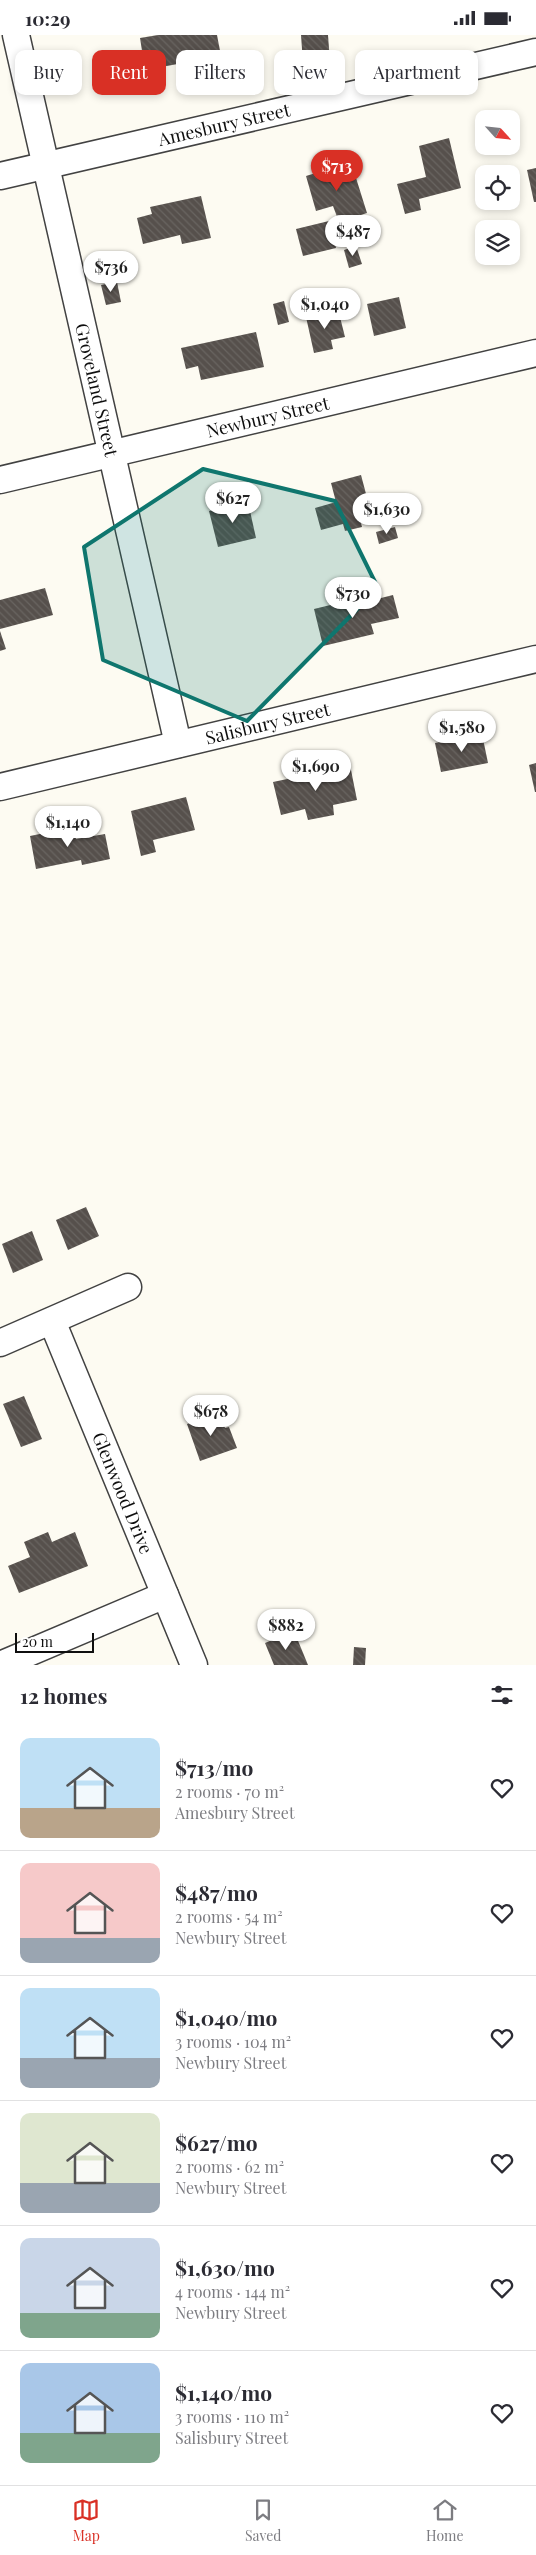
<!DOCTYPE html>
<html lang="en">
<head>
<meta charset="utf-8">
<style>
	body { margin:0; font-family:"Playfair Display",serif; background:#f7f7f7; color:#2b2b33; height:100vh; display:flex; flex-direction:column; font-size:19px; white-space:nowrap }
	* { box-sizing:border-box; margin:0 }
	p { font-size:16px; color:#7c7c81 }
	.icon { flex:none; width:28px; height:28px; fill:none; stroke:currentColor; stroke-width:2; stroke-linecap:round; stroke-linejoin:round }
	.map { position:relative; height:1630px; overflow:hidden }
	.drawer { display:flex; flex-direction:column; background:#fff; flex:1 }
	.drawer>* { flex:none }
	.top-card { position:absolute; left:15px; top:15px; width:506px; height:45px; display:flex; gap:10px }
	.needle { width:32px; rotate:117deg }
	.fabs { position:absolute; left:475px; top:75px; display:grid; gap:10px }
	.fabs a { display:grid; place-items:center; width:45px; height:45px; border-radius:10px; background:#fff; box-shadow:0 2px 8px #0003; font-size:25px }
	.scale { position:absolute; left:15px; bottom:12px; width:79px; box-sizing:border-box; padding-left:5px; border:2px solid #0f0f0f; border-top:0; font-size:14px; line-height:18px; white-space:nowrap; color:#0f0f0f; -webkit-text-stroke:4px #fff; paint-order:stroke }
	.price { position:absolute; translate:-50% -42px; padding:0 11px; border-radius:18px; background:#fff; color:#222; font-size:16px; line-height:32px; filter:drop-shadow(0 1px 2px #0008) }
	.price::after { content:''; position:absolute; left:50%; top:30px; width:15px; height:11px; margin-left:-8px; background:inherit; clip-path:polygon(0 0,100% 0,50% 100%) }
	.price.selected { background:#d93025; color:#fff }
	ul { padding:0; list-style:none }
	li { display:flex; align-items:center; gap:15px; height:125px; padding:0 20px }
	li+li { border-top:1px solid #e1e1e2 }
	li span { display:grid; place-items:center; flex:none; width:140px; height:100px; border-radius:10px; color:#555 }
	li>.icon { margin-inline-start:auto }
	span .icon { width:60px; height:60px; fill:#fffc; stroke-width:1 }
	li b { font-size:21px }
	h2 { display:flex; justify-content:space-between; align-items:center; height:60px; padding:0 20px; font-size:21px }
	.pill { padding:0 18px; border-radius:10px; background:#fff; box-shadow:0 2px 8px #0003; font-size:18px; line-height:45px }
	.pill.selected { background:#d93025; color:#fff }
	.status { display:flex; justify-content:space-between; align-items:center; height:35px; padding:0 25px; background:#fff; direction:ltr }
	.status svg { height:14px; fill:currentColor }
	.tab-bar { display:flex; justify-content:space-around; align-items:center; height:70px; border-top:1px solid #e1e1e2; background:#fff; font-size:14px; color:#7c7c81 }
	.tab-bar a { display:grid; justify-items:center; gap:2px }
	.tab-bar .selected { color:#d93025 }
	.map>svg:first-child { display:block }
	.building { fill:url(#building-back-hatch) }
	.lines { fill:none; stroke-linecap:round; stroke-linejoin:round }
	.minor-casing { stroke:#424242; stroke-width:29 }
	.minor { stroke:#fff; stroke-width:26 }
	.marked { fill:#0f766e; fill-opacity:0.2; stroke:#0f766e; stroke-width:4; stroke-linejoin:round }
	.labels { text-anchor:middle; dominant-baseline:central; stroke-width:5; stroke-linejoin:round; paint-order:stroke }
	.street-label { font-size:18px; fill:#0f0f0f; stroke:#fff }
</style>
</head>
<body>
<div class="status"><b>10:29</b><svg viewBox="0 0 49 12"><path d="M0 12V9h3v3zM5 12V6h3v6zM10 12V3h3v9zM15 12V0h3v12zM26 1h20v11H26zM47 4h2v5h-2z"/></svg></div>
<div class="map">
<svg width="536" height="1630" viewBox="0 0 536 1630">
	<defs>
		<pattern id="building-back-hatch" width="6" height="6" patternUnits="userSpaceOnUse" patternTransform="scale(1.25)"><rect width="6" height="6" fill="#56504c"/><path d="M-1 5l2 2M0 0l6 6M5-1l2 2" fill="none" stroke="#696561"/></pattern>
	</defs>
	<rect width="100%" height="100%" fill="#fdfbf2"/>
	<g class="building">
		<polygon points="158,0 217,0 221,21 145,35 140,3"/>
		<polygon points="301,0 328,0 330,27 303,28"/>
		<polygon points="449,103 461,153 419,164 421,175 405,179 397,149 426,142 419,111"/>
		<polygon points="351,127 367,178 339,187 333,171 316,176 306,141"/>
		<polygon points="536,133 536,167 534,167 527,135"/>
		<polygon points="201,161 211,203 182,209 180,200 143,209 137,183 152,179 150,172"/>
		<polygon points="329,186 336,213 303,221 296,194"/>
		<polygon points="356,211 362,229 349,233 344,215"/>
		<polygon points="117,247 121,267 106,270 101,250"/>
		<polygon points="399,262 406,293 374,301 367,269"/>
		<polygon points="284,266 289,287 278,290 273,269"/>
		<polygon points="338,274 345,302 331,305 333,314 314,318 306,282"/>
		<polygon points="256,297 264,332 201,345 198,331 186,334 181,313"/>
		<polygon points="361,440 373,485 361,488 362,492 345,496 343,489 321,495 315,473 336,467 331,448"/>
		<polygon points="248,467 256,503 218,512 209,476"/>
		<polygon points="395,492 398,503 379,509 376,497"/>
		<polygon points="45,553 53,580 0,594 0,565"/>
		<polygon points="393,560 399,583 371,589 374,599 323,611 314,574 355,564 357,569"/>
		<polygon points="0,596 6,614 0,616"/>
		<polygon points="482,699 488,728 441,737 435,708"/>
		<polygon points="536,728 536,757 535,757 529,730"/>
		<polygon points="331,730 332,734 350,730 357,765 333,770 334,780 308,785 305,774 281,780 273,747 292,743 291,738 300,736 301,741 323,736 322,732"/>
		<polygon points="186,762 195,795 153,805 156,817 141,821 131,776"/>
		<polygon points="74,792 76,804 105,799 110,824 82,830 81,825 36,834 30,801"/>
		<polygon points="86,1172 99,1201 68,1215 56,1185"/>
		<polygon points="32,1196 43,1225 13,1238 2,1209"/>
		<polygon points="24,1361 42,1404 21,1412 3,1369"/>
		<polygon points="219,1378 225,1393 229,1392 237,1413 200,1426 187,1389"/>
		<polygon points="48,1497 52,1507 75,1497 88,1531 19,1558 8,1531 30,1522 24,1507"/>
		<polygon points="294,1596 308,1630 274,1630 265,1608"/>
		<polygon points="354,1612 366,1613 365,1630 353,1630"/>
	</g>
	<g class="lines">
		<g class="minor-casing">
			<g id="minor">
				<path id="s1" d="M16,0L178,709"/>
				<path id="s2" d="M0,141L536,17"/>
				<path id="s3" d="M0,445L536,318"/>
				<path id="s4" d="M0,752L536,624"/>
				<path id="s5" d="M52,1286L194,1630"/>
				<polyline points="0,1308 128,1252"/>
				<polyline points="0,1630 165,1560"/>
			</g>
		</g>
		<use href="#minor" class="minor"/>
	</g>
	<path class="marked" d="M203,434L335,466L378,553L247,686L103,625L84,512Z"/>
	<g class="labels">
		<g class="street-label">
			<text stroke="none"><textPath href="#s2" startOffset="230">Amesbury Street</textPath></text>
			<text stroke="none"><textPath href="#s1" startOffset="364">Groveland Street</textPath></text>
			<text stroke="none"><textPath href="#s3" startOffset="275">Newbury Street</textPath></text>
			<text stroke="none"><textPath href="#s4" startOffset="275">Salisbury Street</textPath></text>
			<text stroke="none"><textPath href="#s5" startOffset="186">Glenwood Drive</textPath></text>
		</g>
	</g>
</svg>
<div class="fabs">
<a><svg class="needle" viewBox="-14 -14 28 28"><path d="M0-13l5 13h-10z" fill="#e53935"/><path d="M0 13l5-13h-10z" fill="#7c7c81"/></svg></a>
<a><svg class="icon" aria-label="locate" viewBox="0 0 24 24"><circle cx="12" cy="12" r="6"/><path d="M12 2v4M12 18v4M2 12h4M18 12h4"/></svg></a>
<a><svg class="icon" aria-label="layers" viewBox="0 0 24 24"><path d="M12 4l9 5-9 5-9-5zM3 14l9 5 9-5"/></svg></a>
</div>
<div class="scale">20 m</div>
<b class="price selected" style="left:337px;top:157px">$713</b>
<b class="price" style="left:353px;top:222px">$487</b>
<b class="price" style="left:111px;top:258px">$736</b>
<b class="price" style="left:325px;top:295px">$1,040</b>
<b class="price" style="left:233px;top:489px">$627</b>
<b class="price" style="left:387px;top:500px">$1,630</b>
<b class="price" style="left:353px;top:584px">$730</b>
<b class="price" style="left:462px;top:718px">$1,580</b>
<b class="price" style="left:316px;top:757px">$1,690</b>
<b class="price" style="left:68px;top:813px">$1,140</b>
<b class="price" style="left:211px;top:1402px">$678</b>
<b class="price" style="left:286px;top:1616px">$882</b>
<div class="top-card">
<a class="pill">Buy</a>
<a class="pill selected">Rent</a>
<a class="pill">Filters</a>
<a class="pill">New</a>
<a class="pill">Apartment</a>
</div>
</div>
<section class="drawer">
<h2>12 homes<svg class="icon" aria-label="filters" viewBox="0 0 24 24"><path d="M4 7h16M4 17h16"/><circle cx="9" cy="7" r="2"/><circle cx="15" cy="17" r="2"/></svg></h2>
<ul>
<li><span style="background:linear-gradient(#bfe0f5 70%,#b9a48a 0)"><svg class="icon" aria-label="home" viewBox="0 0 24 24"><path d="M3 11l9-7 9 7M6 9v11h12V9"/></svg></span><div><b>$713/mo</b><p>2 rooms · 70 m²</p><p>Amesbury Street</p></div><svg class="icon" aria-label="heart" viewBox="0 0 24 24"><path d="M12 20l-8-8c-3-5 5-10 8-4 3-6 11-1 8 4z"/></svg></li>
<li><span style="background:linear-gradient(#f6c9c9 75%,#9aa5b1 0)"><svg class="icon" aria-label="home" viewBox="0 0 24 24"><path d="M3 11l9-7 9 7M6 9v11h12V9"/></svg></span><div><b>$487/mo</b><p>2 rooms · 54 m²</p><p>Newbury Street</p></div><svg class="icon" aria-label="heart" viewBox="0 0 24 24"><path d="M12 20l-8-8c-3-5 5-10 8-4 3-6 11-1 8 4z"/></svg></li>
<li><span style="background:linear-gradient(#bfe0f5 70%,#9aa5b1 0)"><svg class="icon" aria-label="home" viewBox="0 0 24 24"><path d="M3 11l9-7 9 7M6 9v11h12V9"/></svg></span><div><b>$1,040/mo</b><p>3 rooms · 104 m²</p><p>Newbury Street</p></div><svg class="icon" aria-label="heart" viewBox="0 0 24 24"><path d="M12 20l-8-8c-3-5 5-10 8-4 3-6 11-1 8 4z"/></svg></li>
<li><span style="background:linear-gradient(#dfe7d0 70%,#9aa5b1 0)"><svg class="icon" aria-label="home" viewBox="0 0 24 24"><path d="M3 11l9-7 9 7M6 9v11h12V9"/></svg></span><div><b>$627/mo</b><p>2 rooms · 62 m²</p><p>Newbury Street</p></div><svg class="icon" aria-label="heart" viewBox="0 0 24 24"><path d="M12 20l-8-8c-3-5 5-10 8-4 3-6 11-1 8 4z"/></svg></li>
<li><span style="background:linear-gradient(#c9d6e8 75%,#7fa58c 0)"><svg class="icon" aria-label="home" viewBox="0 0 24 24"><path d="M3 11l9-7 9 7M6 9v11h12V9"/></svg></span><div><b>$1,630/mo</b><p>4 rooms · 144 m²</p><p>Newbury Street</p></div><svg class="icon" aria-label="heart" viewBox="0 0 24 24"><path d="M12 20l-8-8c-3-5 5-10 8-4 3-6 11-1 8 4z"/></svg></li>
<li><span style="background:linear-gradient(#a9c7e8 70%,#7fa58c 0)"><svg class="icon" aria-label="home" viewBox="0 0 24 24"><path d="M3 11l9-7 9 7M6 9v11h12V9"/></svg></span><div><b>$1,140/mo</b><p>3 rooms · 110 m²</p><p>Salisbury Street</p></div><svg class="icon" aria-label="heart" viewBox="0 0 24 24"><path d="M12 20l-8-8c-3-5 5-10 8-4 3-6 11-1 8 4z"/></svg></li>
</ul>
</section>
<nav class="tab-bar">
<a class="selected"><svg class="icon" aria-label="map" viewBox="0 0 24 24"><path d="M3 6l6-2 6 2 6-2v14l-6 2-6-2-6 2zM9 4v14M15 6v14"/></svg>Map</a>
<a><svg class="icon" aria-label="saved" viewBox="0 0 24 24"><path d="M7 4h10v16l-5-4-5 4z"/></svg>Saved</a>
<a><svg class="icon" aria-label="home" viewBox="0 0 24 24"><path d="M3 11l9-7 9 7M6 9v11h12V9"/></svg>Home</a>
</nav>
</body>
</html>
